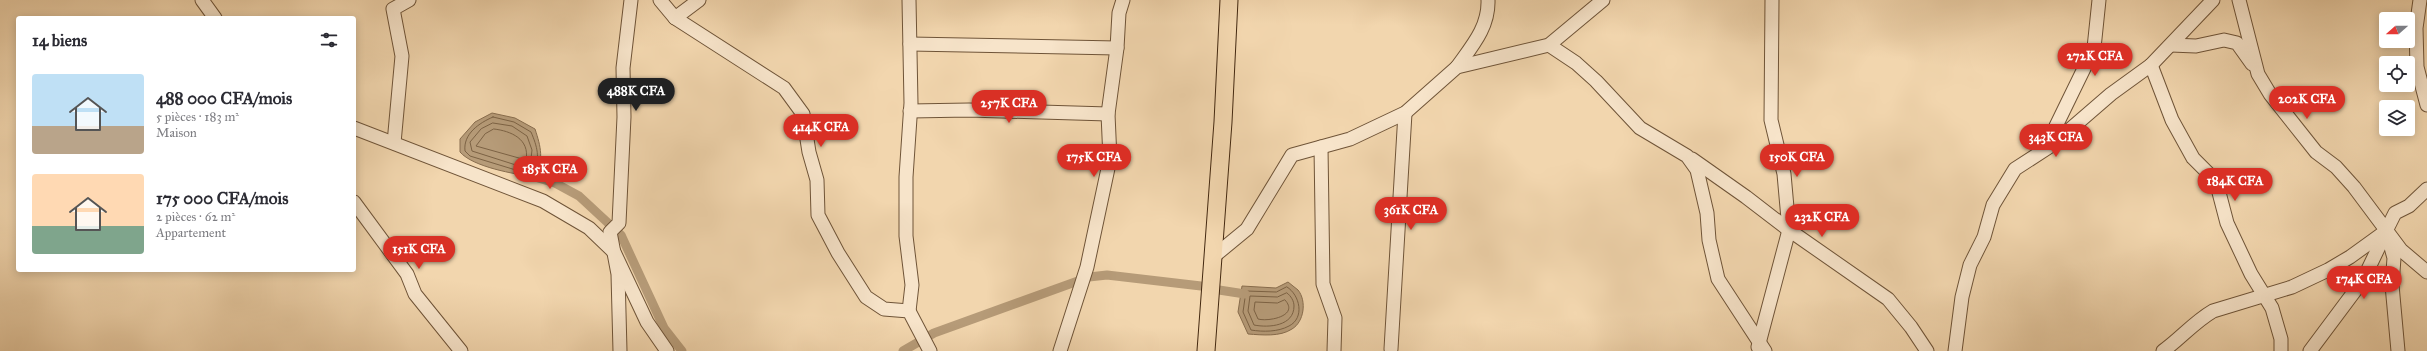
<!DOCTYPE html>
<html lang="fr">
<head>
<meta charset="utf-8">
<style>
	body { margin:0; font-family:"IM FELL Great Primer",serif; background:#f2f2f3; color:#2b2b33; height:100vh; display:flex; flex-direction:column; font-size:15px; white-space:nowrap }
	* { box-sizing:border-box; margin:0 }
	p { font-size:13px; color:#7c7c81 }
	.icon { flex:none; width:22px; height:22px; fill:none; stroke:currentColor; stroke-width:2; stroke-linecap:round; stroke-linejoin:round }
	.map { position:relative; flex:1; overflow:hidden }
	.sheet { position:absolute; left:16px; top:16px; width:340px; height:256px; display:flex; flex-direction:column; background:#fff; border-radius:4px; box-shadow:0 2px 10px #0003 }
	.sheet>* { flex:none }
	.needle { width:26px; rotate:249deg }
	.buttons { position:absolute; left:2379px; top:12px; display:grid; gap:8px }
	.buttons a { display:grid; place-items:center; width:36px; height:36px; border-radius:4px; background:#fff; box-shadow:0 2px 10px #0003; font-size:20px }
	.price { position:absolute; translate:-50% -34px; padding:0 9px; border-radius:14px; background:#d93025; color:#fff; font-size:13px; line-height:26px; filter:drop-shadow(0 1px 2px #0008) }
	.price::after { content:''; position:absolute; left:50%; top:24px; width:12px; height:9px; margin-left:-6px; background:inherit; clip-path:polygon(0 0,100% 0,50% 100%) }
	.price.active { background:#222; color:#fff }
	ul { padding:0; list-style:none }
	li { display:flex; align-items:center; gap:12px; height:100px; padding:0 16px }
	li span { display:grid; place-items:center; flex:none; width:112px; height:80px; border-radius:4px; color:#555 }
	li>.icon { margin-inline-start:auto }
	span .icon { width:48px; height:48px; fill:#fffc; stroke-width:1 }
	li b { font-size:17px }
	h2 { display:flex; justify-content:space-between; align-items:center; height:48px; padding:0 16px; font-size:17px }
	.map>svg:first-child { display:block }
	.water { fill:#b69b78; stroke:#886d4e }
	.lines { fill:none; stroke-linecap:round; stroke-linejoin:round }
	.shore { stroke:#7c6244; stroke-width:1 }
	.canal { stroke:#b69b78; stroke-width:9 }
	.minor-casing { stroke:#6f5438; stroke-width:15 }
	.major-casing { stroke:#432810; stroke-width:19 }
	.minor { stroke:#f7e4ca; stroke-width:13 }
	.major { stroke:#f2d6ae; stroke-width:17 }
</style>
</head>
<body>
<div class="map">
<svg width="2427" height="351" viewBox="0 0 2427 351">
	<rect width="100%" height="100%" fill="#f2d6ae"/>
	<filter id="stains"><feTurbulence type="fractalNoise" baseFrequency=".005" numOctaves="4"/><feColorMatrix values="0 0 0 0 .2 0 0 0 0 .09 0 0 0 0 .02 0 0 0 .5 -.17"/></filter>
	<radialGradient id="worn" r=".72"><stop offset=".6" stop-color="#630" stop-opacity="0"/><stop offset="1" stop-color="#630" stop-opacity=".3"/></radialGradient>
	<g class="water">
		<path d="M492,113L515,118L535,129C541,147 544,160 535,177C514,174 473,167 460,152V139L475,122Z"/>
		<path d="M1288,282C1291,285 1295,287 1298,290C1307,301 1304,322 1292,329C1280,337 1262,335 1248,334L1238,312L1242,286L1276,288Z"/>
	</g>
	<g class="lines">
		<g class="shore">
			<path d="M493,117L514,122L531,132C537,146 541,159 533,172L519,171L470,156L465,151C463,134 479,123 493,117Z"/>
			<polygon points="493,123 512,126 527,136 532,150 530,167 519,166 472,151 470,142 481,129"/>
			<path d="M494,129C511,131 530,139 526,160L476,146L485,134Z"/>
			<path d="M1287,287C1300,295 1305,318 1289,326C1278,332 1263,332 1251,330L1243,312L1246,291L1276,292Z"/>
			<path d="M1287,293C1291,296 1294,301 1294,306C1294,326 1269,328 1254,325L1248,311L1250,296L1277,297Z"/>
			<path d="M1285,300C1300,316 1268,322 1258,319L1254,310L1255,302L1277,303Z"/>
		</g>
		<g class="canal">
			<polyline points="535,177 555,183 579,196 621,235 664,328 682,351"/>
			<polyline points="1219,290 1245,294"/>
			<polyline points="903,351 934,333 1089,277 1107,275 1201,286"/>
		</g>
		<g class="minor-casing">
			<g id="minor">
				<polyline points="202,0 215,18"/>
				<polyline points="660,0 675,18 784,88 803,114 809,152 817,180 818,215 838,253 866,297 884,309 909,311 930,351"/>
				<polyline points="2239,0 2258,74 2270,94 2316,152 2336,167 2354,187 2401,250 2427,272"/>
				<polyline points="2420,0 2416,28 2417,67 2427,105"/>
				<polyline points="675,18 699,0"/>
				<polyline points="910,44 1117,48"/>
				<polyline points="1549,45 1576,63 1596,81 1640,128 1687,156 1697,170 1707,213 1709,240 1718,279 1765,351"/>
				<polyline points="2171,45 2196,46 2224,40 2237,43 2252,64"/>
				<polyline points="2151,65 2172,120 2193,158 2216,181 2227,223 2251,274 2272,308 2281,339 2281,351"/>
				<path d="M1457,67C1472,46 1489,27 1488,0"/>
				<polyline points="910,111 969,110 1108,114"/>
				<polyline points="354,128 543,201 589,228 614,252 647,322 667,351"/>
				<polyline points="394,143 402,56 393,9 409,0"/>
				<polyline points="2052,145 2056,126 2094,48 2099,0"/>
				<polyline points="1321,147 1323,284 1335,318 1334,351"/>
				<polyline points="1692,159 1746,197 1789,230 1888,299 1911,327 1927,351"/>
				<polyline points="354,202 407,274 415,294 461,351"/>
				<polyline points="2389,240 2394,258 2392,285 2398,351"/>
				<polyline points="1213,257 1247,229 1292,155 1350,139 1405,113 1457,67 1549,45 1603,0"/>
				<polyline points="909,311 912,285 906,236 906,177 911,103 909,0"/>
				<polyline points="1758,347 1789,230 1784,174 1771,120 1772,0"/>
				<polyline points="1391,349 1405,113"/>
				<polyline points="620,351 618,274 610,232 619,223 624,117 623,68 631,0"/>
				<polyline points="1060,351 1087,267 1110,159 1108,114 1117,48 1119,13 1123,0"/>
				<polyline points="1955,351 1962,297 1970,265 1984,237 1993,205 2015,169 2052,145 2111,94 2151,65 2213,0"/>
				<path d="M2163,351C2180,339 2194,322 2213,311L2292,287L2328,270L2350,257L2386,231L2395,213L2409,206L2427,189"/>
				<polyline points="2310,351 2363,280 2386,232"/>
			</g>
		</g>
		<g class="major-casing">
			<polyline id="major" points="1206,351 1223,122 1229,0"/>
		</g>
		<use href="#minor" class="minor"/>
		<use href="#major" class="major"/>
	</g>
	<rect width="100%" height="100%" filter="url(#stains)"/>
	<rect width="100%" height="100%" fill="url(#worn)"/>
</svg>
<div class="buttons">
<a><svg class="needle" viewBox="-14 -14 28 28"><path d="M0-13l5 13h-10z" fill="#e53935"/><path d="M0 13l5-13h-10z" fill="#7c7c81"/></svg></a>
<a><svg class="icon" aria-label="locate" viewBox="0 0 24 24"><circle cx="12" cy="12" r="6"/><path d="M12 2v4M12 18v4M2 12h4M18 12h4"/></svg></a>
<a><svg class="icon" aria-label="layers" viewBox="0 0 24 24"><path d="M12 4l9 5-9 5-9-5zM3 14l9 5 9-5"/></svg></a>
</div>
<b class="price" style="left:2095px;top:77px">272K CFA</b>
<b class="price active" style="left:636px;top:112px">488K CFA</b>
<b class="price" style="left:2307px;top:120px">202K CFA</b>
<b class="price" style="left:1009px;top:124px">257K CFA</b>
<b class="price" style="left:821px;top:148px">414K CFA</b>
<b class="price" style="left:2056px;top:158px">343K CFA</b>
<b class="price" style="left:1094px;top:178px">175K CFA</b>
<b class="price" style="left:1797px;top:178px">150K CFA</b>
<b class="price" style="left:550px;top:190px">185K CFA</b>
<b class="price" style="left:2235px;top:202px">184K CFA</b>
<b class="price" style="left:1411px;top:231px">361K CFA</b>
<b class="price" style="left:1822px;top:238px">232K CFA</b>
<b class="price" style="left:419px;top:270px">151K CFA</b>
<b class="price" style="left:2364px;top:300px">174K CFA</b>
<section class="sheet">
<h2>14 biens<svg class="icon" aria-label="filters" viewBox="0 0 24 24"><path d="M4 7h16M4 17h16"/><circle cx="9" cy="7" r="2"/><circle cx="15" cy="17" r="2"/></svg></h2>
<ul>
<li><span style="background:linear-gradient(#bfe0f5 65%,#b9a48a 0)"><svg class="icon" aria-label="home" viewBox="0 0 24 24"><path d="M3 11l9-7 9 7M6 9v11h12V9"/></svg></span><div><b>488 000 CFA/mois</b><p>5 pièces · 183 m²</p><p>Maison</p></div></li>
<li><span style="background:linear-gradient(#ffd9b3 65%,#7fa58c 0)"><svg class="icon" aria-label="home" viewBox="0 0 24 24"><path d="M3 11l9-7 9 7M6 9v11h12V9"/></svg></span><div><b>175 000 CFA/mois</b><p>2 pièces · 62 m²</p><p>Appartement</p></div></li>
</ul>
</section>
</div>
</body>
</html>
